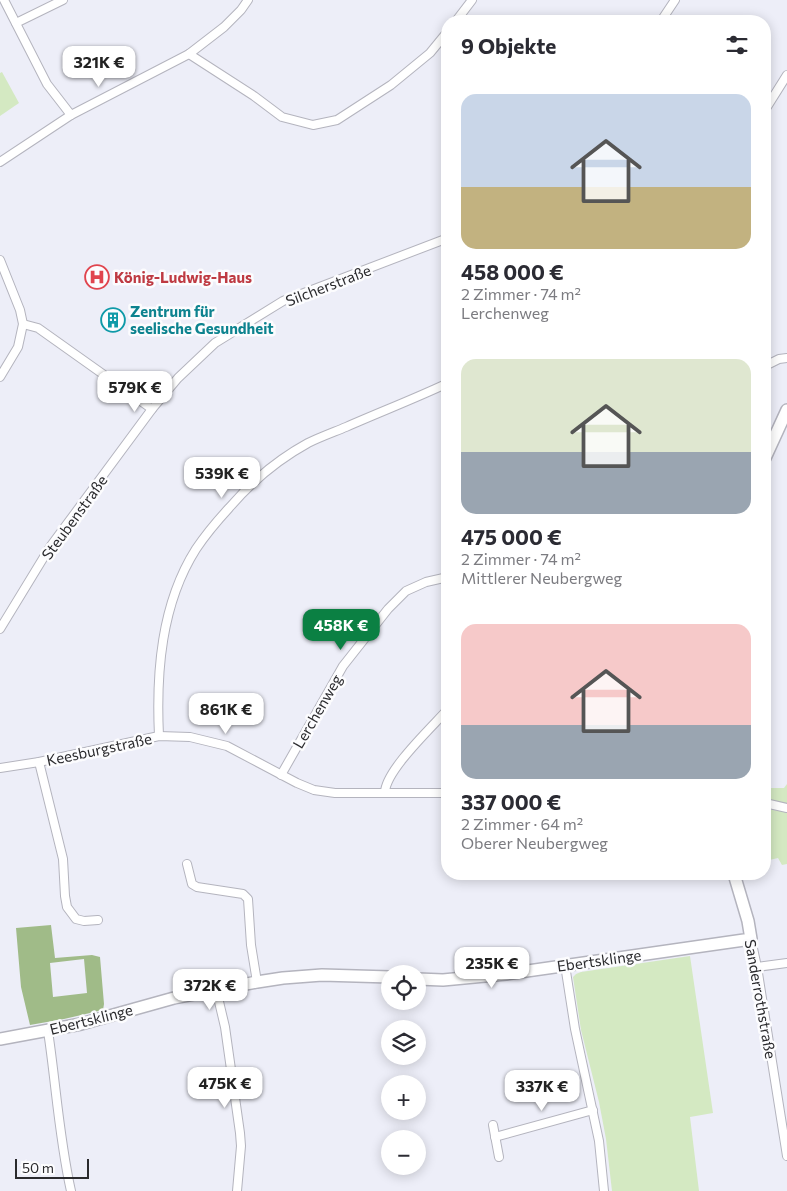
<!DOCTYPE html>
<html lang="de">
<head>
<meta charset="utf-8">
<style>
	body { margin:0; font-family:Commissioner,sans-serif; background:#f2f2f3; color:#2b2b33; height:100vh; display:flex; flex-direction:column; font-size:19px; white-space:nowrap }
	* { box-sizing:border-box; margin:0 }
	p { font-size:16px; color:#7c7c81 }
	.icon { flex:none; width:28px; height:28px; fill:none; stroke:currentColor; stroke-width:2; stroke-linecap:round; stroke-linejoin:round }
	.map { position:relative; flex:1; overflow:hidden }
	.sheet { position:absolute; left:441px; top:15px; width:330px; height:865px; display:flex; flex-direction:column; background:#fff; border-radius:20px; box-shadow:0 2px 12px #0003 }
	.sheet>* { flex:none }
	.controls { position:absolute; left:381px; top:965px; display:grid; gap:10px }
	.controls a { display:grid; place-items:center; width:45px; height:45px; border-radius:50%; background:#fff; box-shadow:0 2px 12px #0003; font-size:25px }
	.scale { position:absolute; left:15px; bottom:12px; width:74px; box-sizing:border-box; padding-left:5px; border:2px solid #2a2a2d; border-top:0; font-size:14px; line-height:18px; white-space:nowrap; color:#2a2a2d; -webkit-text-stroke:4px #fcfcfe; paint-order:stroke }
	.price { position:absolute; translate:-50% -42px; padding:0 11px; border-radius:10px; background:#fff; color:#222; font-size:16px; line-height:32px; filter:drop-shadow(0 1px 2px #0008) }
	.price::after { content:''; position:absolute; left:50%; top:30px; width:15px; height:11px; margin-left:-8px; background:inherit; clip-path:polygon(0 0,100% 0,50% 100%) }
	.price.on { background:#0b8043; color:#fff }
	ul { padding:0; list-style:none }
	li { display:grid; align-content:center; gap:10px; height:265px; padding:0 20px }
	li span { display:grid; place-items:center; height:155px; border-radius:15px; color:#555 }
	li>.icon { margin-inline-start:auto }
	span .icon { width:90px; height:90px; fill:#fffc; stroke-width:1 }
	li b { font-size:21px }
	h2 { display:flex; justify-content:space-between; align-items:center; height:60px; padding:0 20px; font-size:21px }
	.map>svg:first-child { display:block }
	.green { fill:#d4e9c2 }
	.forest { fill:#a0bb88; fill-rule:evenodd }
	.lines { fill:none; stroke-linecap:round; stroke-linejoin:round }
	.street-casing { stroke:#b4b4be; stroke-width:10 }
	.secondary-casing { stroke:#b4b4be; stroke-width:14 }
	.street { stroke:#fff; stroke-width:8 }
	.secondary { stroke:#fff; stroke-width:11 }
	.labels { text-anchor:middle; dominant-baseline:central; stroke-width:5; stroke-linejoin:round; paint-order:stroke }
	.health-label { font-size:15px; font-weight:bold; fill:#be3a42; stroke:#fcfcfe; text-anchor:start }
	.street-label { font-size:15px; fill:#2a2a2d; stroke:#fcfcfe }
	.culture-label { font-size:15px; font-weight:bold; fill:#0d838f; stroke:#fcfcfe; text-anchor:start }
</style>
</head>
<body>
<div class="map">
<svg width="787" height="1191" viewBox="0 0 787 1191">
	<rect width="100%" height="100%" fill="#edeef8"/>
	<g class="green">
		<polygon points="2,72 19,103 0,116 0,73"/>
		<polygon points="787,784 787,804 765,798 765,788 784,788"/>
		<polygon points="765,809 787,812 787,864 782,865 778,858 765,861"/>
		<polygon points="690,956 713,1113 690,1117 699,1191 612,1191 606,1139 599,1102 581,1030 573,977 576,974 581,972"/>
	</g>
	<path class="forest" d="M51,925L55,958L92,955L100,957L104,1004L103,1010L64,1019L30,1025L21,987L16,928ZM84,959L87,993L53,997L50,963Z"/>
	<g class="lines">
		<g class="street-casing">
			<g id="street">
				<polyline points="4,0 47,84 71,115"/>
				<polyline points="456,21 472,0"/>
				<polyline points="661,21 675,0"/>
				<polyline points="16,23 63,0"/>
				<polyline points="189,54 254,96 282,117 313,125 337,120 391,85 430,53 448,31"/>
				<polyline points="765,110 787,75"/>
				<polyline points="0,162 71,115 189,54 224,27 241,10 248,0"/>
				<polyline points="0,260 20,310 23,324 18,347 0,377"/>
				<polyline points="23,324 38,328 152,409"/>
				<polyline points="765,366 779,359 787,358"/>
				<polyline points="0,629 50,547 152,409 178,378 215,343 283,301 448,238"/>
				<path d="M159,736C156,673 161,604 196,549C206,534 217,521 229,508C252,481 277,460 308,443C320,437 334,432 346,427C380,412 414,399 448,383"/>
				<polyline points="39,762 63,859 65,896 67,907 76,919 84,921 98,920"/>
				<polyline points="0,768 39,762 159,736 190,737 227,746 297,783 314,790 335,793 448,793"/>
				<polyline points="281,775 343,666 388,609 406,591 426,582 448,577"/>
				<path d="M385,792C386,770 432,727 448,709"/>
				<polyline points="765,803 787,808"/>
				<polyline points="187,864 192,884 197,887 243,894 248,899 251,945 257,982"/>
				<polyline points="751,939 757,967 787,1156"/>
				<polyline points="565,965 575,1029 599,1141 604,1191"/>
				<polyline points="757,967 787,963"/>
				<polyline points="216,989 225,1027 240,1133 241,1146 237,1191"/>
				<path d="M48,1031C56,1084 59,1138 71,1191"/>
				<polyline points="493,1125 499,1157"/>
				<polyline points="495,1137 593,1110"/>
			</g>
		</g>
		<g class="secondary-casing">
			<g id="secondary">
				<polyline points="765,458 787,410"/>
				<polyline points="418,979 443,980 506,974 751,939 748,921 734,874"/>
				<polyline points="0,1039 81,1024 174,998 257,982 283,978 322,975 390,977"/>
			</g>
		</g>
		<use href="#street" class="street"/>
		<use href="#secondary" class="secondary"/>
	</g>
	<defs>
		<g id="hospital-ring" transform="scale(1.25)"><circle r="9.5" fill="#fcfcfe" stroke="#e0444e" stroke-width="1.5"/><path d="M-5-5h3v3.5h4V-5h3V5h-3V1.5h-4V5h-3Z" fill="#e0444e"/></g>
		<g id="building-ring" transform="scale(1.25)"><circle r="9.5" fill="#fcfcfe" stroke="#0f9aa8" stroke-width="1.5"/><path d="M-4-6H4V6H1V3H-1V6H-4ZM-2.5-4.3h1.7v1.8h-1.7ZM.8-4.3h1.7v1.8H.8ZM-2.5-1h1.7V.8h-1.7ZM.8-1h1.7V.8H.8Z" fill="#0f9aa8"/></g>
	</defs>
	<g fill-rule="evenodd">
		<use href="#hospital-ring" x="97" y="277"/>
		<use href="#building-ring" x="113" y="320"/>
	</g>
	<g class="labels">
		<g class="health-label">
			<text x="114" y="277">König-Ludwig-Haus</text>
		</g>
		<g class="street-label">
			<text transform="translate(328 285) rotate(-21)">Silcherstraße</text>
			<text transform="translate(74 517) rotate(-54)">Steubenstraße</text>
			<text transform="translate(317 711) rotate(-60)">Lerchenweg</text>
			<text transform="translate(99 749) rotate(-12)">Keesburgstraße</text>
			<text transform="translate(599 960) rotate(-8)">Ebertsklinge</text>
			<text transform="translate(761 999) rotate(80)">Sanderrothstraße</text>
			<text transform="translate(91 1019) rotate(-14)">Ebertsklinge</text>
		</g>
		<g class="culture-label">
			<text x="130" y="311">Zentrum für<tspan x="130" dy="17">seelische Gesundheit</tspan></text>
		</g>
	</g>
</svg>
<div class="controls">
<a><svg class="icon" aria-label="locate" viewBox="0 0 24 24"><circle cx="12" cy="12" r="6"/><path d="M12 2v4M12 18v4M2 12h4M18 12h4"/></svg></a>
<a><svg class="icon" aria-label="layers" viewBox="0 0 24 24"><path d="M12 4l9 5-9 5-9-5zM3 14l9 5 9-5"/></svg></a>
<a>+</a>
<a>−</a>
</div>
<div class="scale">50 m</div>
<b class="price" style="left:99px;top:88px">321K €</b>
<b class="price" style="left:135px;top:413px">579K €</b>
<b class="price" style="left:222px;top:499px">539K €</b>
<b class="price on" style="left:341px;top:651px">458K €</b>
<b class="price" style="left:226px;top:735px">861K €</b>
<b class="price" style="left:492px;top:989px">235K €</b>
<b class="price" style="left:210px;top:1011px">372K €</b>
<b class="price" style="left:225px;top:1109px">475K €</b>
<b class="price" style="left:542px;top:1112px">337K €</b>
<section class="sheet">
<h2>9 Objekte<svg class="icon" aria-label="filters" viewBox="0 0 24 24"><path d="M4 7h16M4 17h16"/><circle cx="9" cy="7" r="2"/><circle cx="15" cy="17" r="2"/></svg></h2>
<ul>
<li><span style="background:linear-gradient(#c9d6e8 60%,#c2b280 0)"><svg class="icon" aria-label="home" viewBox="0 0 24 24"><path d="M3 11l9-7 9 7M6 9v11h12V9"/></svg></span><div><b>458 000 €</b><p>2 Zimmer · 74 m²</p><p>Lerchenweg</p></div></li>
<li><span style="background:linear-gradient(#dfe7d0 60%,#9aa5b1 0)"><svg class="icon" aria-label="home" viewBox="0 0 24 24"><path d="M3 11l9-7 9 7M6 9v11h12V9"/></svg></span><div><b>475 000 €</b><p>2 Zimmer · 74 m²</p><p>Mittlerer Neubergweg</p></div></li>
<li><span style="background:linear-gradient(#f6c9c9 65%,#9aa5b1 0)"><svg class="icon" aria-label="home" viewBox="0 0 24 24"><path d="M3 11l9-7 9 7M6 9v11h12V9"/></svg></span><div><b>337 000 €</b><p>2 Zimmer · 64 m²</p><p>Oberer Neubergweg</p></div></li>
</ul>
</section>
</div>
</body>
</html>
